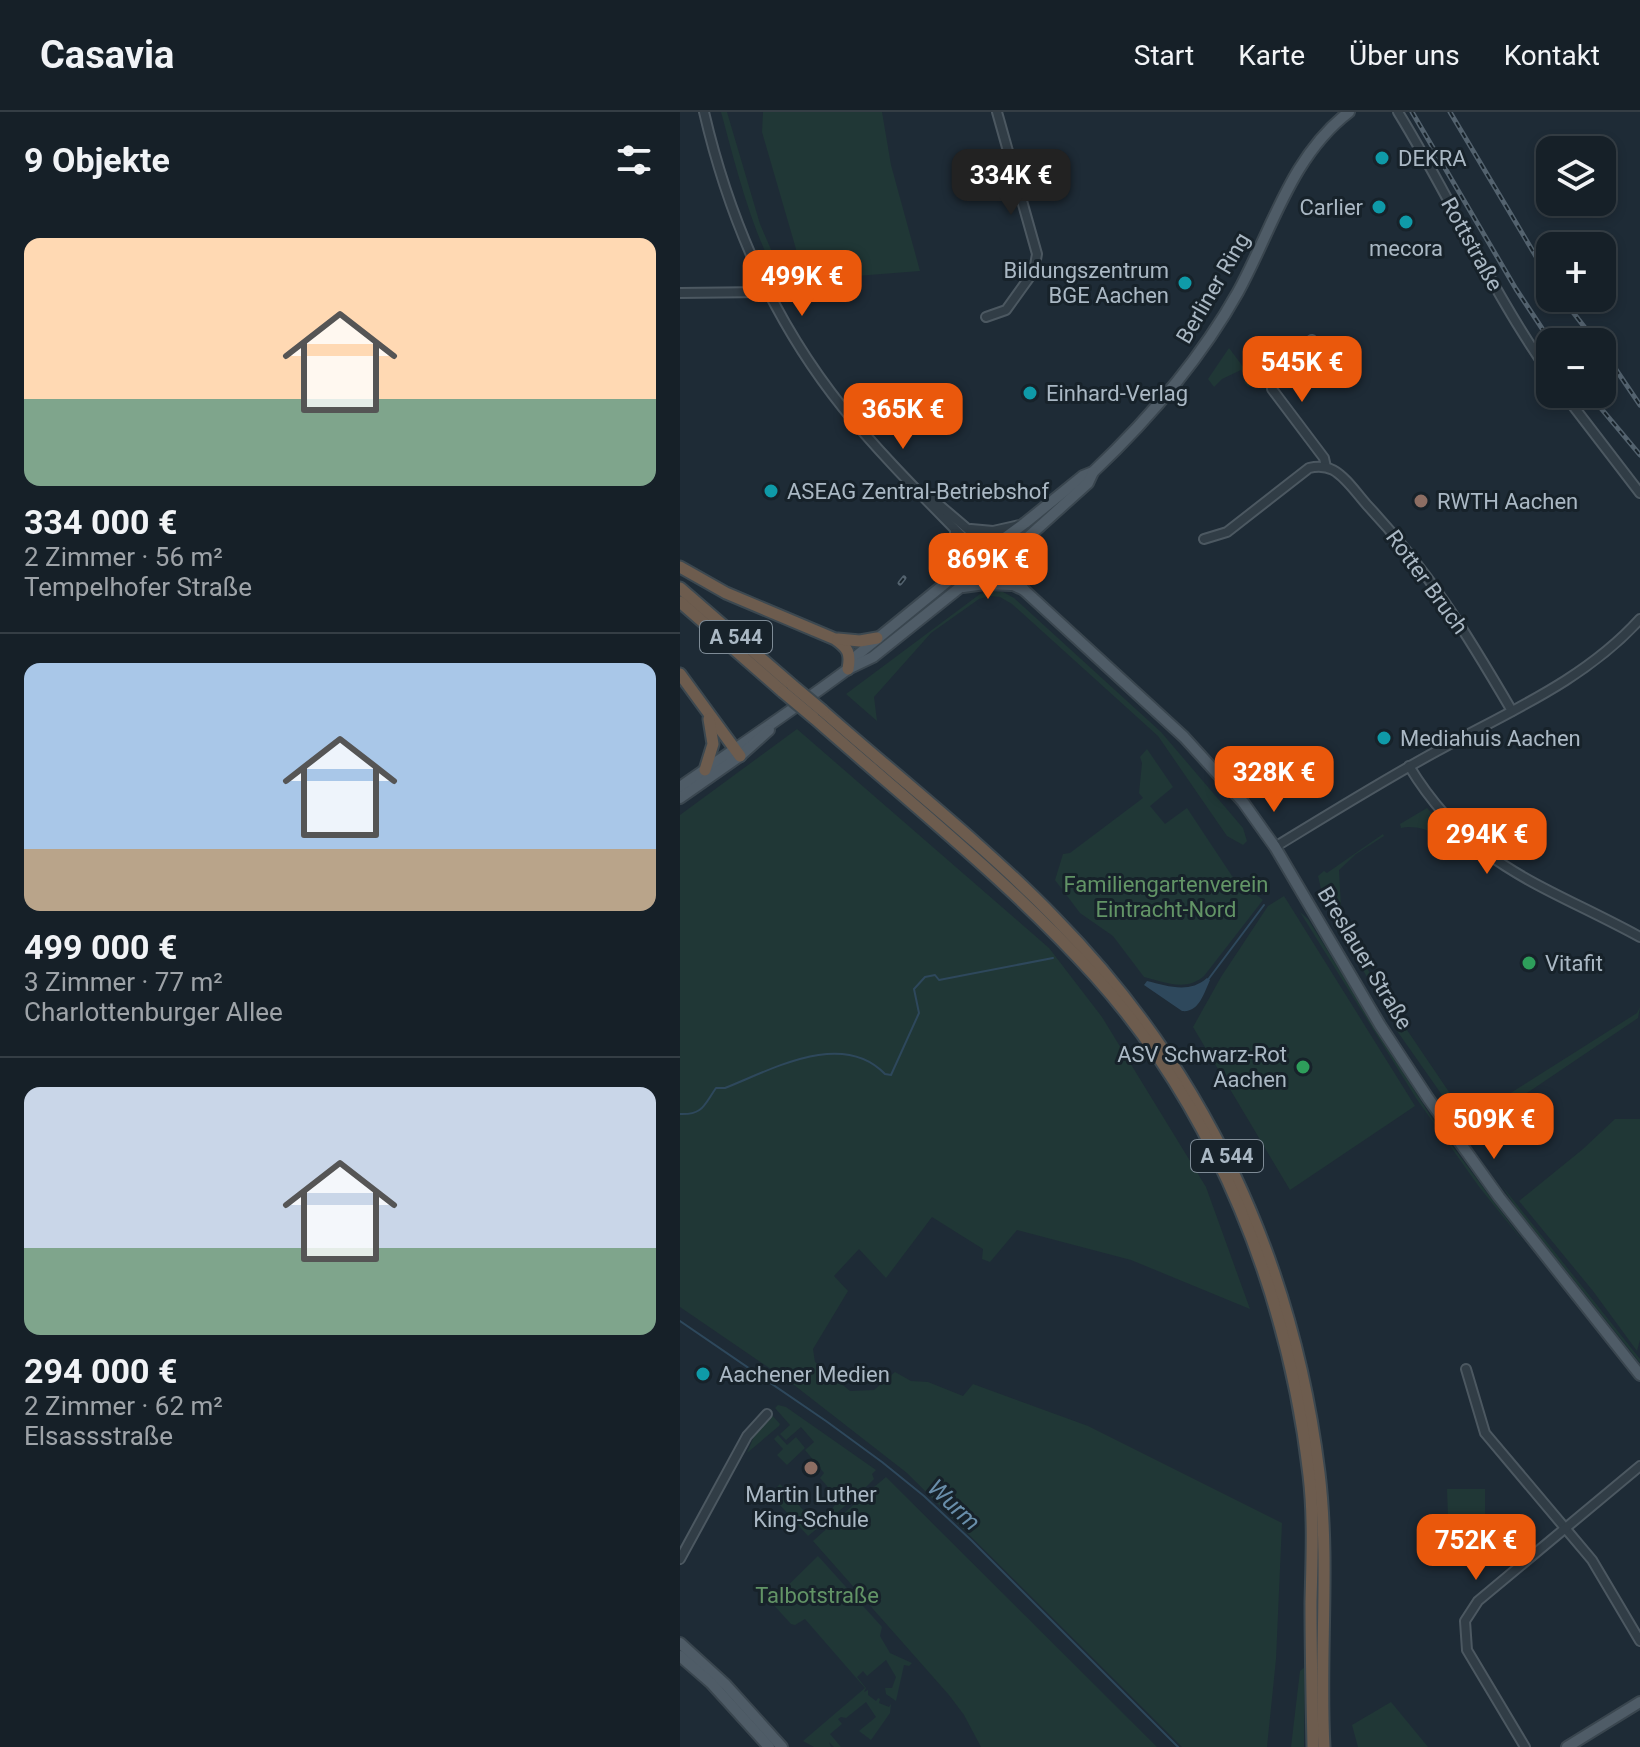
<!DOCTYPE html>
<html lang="de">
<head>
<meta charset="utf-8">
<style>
	body { margin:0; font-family:Roboto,sans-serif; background:#232d34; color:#f1f3f6; height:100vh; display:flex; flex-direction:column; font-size:30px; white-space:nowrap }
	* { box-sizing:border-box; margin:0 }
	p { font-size:26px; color:#9ea3a8 }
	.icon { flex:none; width:44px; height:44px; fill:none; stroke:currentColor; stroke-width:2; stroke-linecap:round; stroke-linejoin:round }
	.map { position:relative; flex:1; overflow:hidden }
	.drawer { display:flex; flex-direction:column; background:#162028; width:680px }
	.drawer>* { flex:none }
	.fabs { position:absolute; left:856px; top:24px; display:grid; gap:16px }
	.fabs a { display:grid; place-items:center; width:80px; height:80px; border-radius:16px; background:#162028; box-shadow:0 4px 12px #0003,0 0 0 2px #353e45; font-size:40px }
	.price { position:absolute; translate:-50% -68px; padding:0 18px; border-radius:16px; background:#ea580c; color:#fff; font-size:26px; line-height:52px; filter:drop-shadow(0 2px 4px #0008) }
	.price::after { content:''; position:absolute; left:50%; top:48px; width:24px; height:18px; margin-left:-12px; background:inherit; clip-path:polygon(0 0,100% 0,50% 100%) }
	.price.on { background:#222; color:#fff }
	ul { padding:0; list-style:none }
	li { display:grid; align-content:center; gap:16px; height:424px; padding:0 24px }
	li+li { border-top:2px solid #353e45 }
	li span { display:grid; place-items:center; height:248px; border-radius:16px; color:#555 }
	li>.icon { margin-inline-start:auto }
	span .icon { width:144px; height:144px; fill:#fffc; stroke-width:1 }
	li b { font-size:34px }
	h2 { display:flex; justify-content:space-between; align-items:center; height:96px; padding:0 24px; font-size:34px }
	header { display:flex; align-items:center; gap:48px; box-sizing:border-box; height:112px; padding:0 40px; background:#162028; border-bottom:2px solid #353e45 }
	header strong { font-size:38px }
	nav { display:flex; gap:44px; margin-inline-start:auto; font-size:28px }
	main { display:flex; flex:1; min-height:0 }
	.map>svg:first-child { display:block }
	.green { fill:#203736 }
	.water { fill:#2e485c }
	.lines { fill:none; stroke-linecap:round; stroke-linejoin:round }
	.stream { stroke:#2e485c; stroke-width:2 }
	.minor-casing { stroke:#4c5861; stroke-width:12 }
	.major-casing { stroke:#3a464f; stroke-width:14 }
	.highway-casing { stroke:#3c4850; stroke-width:15 }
	.minor { stroke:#313d46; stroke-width:8 }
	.major { stroke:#4f5c67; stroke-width:10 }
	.highway { stroke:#6d5c4e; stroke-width:11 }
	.rail-casing { stroke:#53626e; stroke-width:5 }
	.rail { stroke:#17222a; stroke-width:2; stroke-dasharray:6; stroke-linecap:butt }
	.highway-bridge-casing { stroke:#3c4850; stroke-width:15; stroke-linecap:butt }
	.highway-bridge { stroke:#6d5c4e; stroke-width:11 }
	.culture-dot { fill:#0f9aa8; stroke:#17222a; stroke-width:3 }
	.education-dot { fill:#8d6e63; stroke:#17222a; stroke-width:3 }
	.leisure-dot { fill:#2e9e5b; stroke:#17222a; stroke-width:3 }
	.labels { text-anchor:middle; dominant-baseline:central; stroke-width:6; stroke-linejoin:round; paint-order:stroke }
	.shield { fill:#17222a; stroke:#7e8b96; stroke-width:2 }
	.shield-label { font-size:20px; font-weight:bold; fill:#aab8c4 }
	.poi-label { font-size:22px; fill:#aab8c4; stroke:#17222a; text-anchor:start }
	.street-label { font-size:22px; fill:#aab8c4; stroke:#17222a }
	.park-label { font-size:22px; fill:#629466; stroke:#17222a }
	.water-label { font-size:24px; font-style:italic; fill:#698eaa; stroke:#17222a }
</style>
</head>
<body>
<header>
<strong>Casavia</strong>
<nav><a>Start</a><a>Karte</a><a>Über uns</a><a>Kontakt</a></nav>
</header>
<main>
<section class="drawer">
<h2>9 Objekte<svg class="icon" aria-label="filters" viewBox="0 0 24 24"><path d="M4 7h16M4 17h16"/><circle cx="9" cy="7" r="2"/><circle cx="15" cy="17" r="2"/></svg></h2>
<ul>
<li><span style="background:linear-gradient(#ffd9b3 65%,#7fa58c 0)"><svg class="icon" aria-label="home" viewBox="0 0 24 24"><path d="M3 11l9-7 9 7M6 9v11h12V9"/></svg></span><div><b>334 000 €</b><p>2 Zimmer · 56 m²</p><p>Tempelhofer Straße</p></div></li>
<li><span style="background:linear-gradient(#a9c7e8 75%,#b9a48a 0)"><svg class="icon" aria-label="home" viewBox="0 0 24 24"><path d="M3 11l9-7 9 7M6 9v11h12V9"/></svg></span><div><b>499 000 €</b><p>3 Zimmer · 77 m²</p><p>Charlottenburger Allee</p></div></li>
<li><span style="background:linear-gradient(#c9d6e8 65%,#7fa58c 0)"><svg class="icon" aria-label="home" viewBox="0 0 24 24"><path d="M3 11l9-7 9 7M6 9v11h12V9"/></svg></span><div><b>294 000 €</b><p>2 Zimmer · 62 m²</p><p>Elsassstraße</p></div></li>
</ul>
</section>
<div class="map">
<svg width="960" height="1635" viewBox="0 0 960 1635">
	<rect width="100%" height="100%" fill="#1e2b36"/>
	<g class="green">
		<path d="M41,0H47L80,112L99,156L120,164L122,169L120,173L109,175C79,153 52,39 41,0Z"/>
		<polygon points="83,0 202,0 211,53 240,159 125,168 82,20"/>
		<polygon points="549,236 576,272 568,275 564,270 568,267 561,258 542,267 534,275 528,267"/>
		<polygon points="312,479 323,480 334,486 481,620 563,716 567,729 563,733 547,724 478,624 332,492 320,485 310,484 299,487 251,521 194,585 197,609 166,582 300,482"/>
		<polygon points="117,617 369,836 422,905 526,1075 570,1197 451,1148 337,1118 310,1150 302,1147 303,1137 252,1105 206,1166 179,1137 154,1164 168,1179 133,1237 135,1250 170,1279 194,1278 215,1260 231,1269 248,1270 283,1284 293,1272 408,1314 602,1411 596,1547 587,1635 502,1635 227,1361 114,1273 0,1195 0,703"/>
		<path d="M467,637L493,675L470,694L485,712L507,696L552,764L583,788L524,864C506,880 485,870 464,865L433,824L400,801L375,768L383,742L390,741L463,686L459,681L462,651L460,645Z"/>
		<path d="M747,696L789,741L787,743L781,738L778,742C772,726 740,711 721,716L720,712Z"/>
		<polygon points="703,722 704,724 676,742 659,758 662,813 691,863 696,861 687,865 646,793 648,791 641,777 638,764 644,759 647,761"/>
		<polygon points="604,784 735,994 610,1078 513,915 541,865 588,794"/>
		<polygon points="620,800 628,807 753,1008 846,1133 800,1076 736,986"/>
		<polygon points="960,895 958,906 850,979 819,997 810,1010 793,1021 788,1020 715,916 720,913 725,915 788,1008 957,901"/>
		<polygon points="935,1007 960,1007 960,1228 957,1239 913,1179 839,1089 903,1037"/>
		<polygon points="822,1074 960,1247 960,1251 836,1096"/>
		<polygon points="98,1293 106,1295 196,1358 192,1362 194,1367 185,1376 182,1385 206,1365 477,1635 301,1635 284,1603 269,1583 133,1429 181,1386 171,1389 128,1424 90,1382 100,1372 133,1409 141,1402 150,1399 159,1388 140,1366 144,1361 125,1338 134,1330 121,1315 106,1328 100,1322 110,1313 95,1296"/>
		<polygon points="91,1302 100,1312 99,1314 67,1341 77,1317"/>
		<polygon points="98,1323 107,1333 116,1325 125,1336 107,1353 97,1343 103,1337 94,1327"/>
		<polygon points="767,1377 805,1377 805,1403 768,1404"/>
		<polygon points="138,1444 202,1515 200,1524 210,1541 232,1551 229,1554 224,1553 216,1589 206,1582 205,1576 212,1576 216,1565 206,1548 187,1564 183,1559 177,1565 186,1576 184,1580 188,1578 188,1583 196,1589 198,1586 200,1587 199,1591 209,1595 211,1592 210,1601 191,1628 179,1619 196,1605 186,1590 166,1606 161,1605 158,1607 162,1612 150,1622 161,1635 154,1635 149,1630 151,1635 134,1635 123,1629 185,1576 125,1507 115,1513 111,1512 91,1490"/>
		<polygon points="625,1555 624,1635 611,1635 620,1559"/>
		<polygon points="711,1590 748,1635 678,1635 672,1613"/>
	</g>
	<path class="water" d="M527,866L530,868C524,881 519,901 502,899L464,873L467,869C488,874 509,882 527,866Z"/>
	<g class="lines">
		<g class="stream">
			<polyline points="527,869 584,793"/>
			<path d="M0,1002C23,1003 24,993 36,976H45C91,958 162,917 205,962L211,963L239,901L234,877L245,865L255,863L259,868L373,846"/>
			<polyline points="0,1209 146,1309 202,1350 244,1384 291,1428 498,1635"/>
		</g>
		<g class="minor-casing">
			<g id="minor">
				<path d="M24,0C49,107 94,210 163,296C205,348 254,395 300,443"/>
				<path d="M718,0C771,86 811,179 870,262"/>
				<polyline points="0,181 89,180"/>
				<polyline points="306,205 326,198 354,159 357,142 317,0"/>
				<polyline points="632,228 595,258 592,277 644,346 646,355"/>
				<polyline points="884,282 960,381"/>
				<polyline points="250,385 310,436"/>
				<polyline points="291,417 313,419 340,413"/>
				<polyline points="275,421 281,446 277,462"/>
				<path d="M524,427L547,420L629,356C637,354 645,354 653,358C666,365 677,382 687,393C748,458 787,522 832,599"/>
				<path d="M729,654C791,756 863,772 960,825"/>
				<path d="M595,735C649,702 702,669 757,639C828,600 905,568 960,507"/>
				<polyline points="786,1257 805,1321 912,1448 960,1529"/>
				<polyline points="0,1447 67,1324 87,1302"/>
				<polyline points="845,1635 787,1538 785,1509 798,1489 960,1354"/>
			</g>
		</g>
		<g class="major-casing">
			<g id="major">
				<polyline points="316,442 331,457 344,478"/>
				<polyline points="300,443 333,473 344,478 504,625 563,690 595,735 700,913 748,986 819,1085 960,1263"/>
				<polyline points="283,475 305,472 331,473"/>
				<path d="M168,557L175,545L289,452L345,411L403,364L413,360C470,306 520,248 558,180C592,118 611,44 669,0"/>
				<path d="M0,675C56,636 113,598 168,557L193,545L298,461L337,435L408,371L413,360"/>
				<polyline points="0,686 60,644 89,618"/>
				<polyline points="0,1531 46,1573 102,1635"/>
				<polyline points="0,1544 31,1571 89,1635"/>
				<polyline points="887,1635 960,1590"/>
			</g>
		</g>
		<g class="highway-casing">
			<g id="highway">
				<path d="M0,455L46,481L155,527C168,536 171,541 168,557"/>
				<polyline points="0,476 112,573"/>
				<polyline points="0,490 103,580"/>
				<polyline points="158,527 180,529 197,526"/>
				<polyline points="0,562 60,644"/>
				<path d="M143,599C220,667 303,732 375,806C525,959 613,1148 639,1361C650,1452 639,1544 644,1635"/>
				<path d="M134,606C229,690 330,770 415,864C537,1000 608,1182 629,1363C634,1405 632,1448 631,1490C631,1538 632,1587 633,1635"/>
				<polyline points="25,658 33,632 29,607"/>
			</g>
		</g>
		<use href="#minor" class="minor"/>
		<use href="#major" class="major"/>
		<use href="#highway" class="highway"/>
		<g class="rail-casing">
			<g id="rail">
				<polyline points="732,0 836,177 871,230"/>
				<polyline points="770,0 870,168"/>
				<polyline points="882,186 916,230"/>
				<polyline points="922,237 960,293"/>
				<polyline points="909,282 960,343"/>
				<polyline points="220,471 224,466"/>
			</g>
		</g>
		<use href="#rail" class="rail"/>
		<g class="highway-bridge-casing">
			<g id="highway-bridge">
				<polyline points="112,573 143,599"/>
				<polyline points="103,580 134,606"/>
			</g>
		</g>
		<use href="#highway-bridge" class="highway-bridge"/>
	</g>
	<g class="culture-dot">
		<circle cx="702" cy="46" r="8"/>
		<circle cx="699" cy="95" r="8"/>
		<circle cx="726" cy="110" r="8"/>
		<circle cx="505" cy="171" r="8"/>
		<circle cx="350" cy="281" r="8"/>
		<circle cx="91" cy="379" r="8"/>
		<circle cx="704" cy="626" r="8"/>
		<circle cx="23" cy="1262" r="8"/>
	</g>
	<g class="education-dot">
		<circle cx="741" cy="389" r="8"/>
		<circle cx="131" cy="1356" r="8"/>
	</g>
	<g class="leisure-dot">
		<circle cx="849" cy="851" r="8"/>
		<circle cx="623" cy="955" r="8"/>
	</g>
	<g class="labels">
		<g class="shield">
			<rect x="20" y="509" width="72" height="32" rx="6"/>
			<rect x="511" y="1028" width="72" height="32" rx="6"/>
		</g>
		<g class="shield-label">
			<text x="56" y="525">A 544</text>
			<text x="547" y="1044">A 544</text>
		</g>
		<g class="poi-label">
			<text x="718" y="46">DEKRA</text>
			<text x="683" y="95" text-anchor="end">Carlier</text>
			<text x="726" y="136" text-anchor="middle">mecora</text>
			<text x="489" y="158" text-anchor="end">Bildungszentrum<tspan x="489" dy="25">BGE Aachen</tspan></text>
			<text x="366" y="281">Einhard-Verlag</text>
			<text x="107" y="379">ASEAG Zentral-Betriebshof</text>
			<text x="757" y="389">RWTH Aachen</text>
			<text x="720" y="626">Mediahuis Aachen</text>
			<text x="865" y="851">Vitafit</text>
			<text x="607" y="942" text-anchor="end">ASV Schwarz-Rot<tspan x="607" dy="25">Aachen</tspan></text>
			<text x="39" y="1262">Aachener Medien</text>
			<text x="131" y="1382" text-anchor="middle">Martin Luther<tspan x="131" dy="25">King-Schule</tspan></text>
		</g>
		<g class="street-label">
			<text transform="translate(792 132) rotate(61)">Rottstraße</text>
			<text transform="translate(533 176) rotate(-60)">Berliner Ring</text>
			<text transform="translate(747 470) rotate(54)">Rotter Bruch</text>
			<text transform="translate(685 846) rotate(59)">Breslauer Straße</text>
		</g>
		<g class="park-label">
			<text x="486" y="772">Familiengartenverein<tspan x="486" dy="25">Eintracht-Nord</tspan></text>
			<text x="137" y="1483">Talbotstraße</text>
		</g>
		<g class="water-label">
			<text transform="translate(274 1393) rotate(43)">Wurm</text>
		</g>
	</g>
</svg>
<div class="fabs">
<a><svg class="icon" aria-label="layers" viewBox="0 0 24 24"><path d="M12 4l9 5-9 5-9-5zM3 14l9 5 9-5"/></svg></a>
<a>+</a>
<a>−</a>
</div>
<b class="price on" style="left:331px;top:105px">334K €</b>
<b class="price" style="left:122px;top:206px">499K €</b>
<b class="price" style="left:622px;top:292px">545K €</b>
<b class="price" style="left:223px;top:339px">365K €</b>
<b class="price" style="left:308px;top:489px">869K €</b>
<b class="price" style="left:594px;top:702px">328K €</b>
<b class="price" style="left:807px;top:764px">294K €</b>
<b class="price" style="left:814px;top:1049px">509K €</b>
<b class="price" style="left:796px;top:1470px">752K €</b>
</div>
</main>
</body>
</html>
